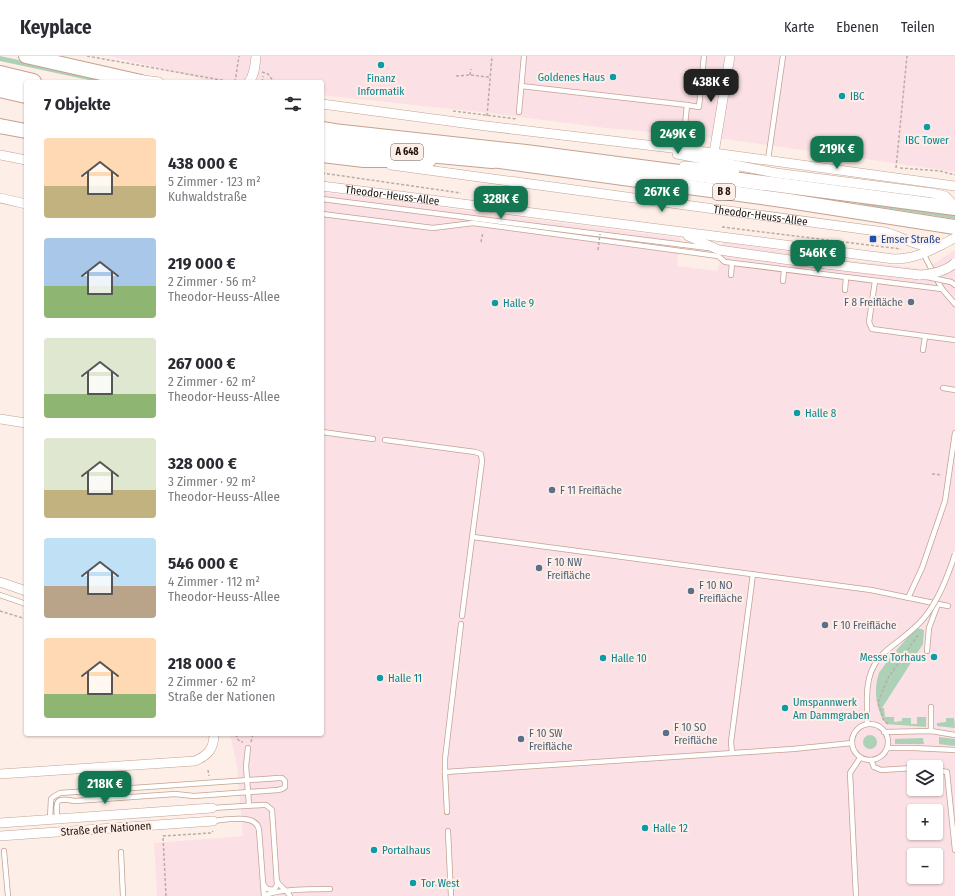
<!DOCTYPE html>
<html lang="de">
<head>
<meta charset="utf-8">
<style>
	body { margin:0; font-family:"Fira Sans Condensed",sans-serif; background:#f2f2f3; color:#2b2b33; height:100vh; display:flex; flex-direction:column; font-size:15px; white-space:nowrap }
	* { box-sizing:border-box; margin:0 }
	p { font-size:13px; color:#7c7c81 }
	.icon { flex:none; width:22px; height:22px; fill:none; stroke:currentColor; stroke-width:2; stroke-linecap:round; stroke-linejoin:round }
	.map { position:relative; flex:1; overflow:hidden }
	.details { position:absolute; left:24px; top:24px; width:300px; height:656px; display:flex; flex-direction:column; background:#fff; border-radius:4px; box-shadow:0 1px 3px #0004 }
	.details>* { flex:none }
	.buttons { position:absolute; left:907px; top:704px; display:grid; gap:8px }
	.buttons a { display:grid; place-items:center; width:36px; height:36px; border-radius:4px; background:#fff; box-shadow:0 1px 3px #0004; font-size:20px }
	.price { position:absolute; translate:-50% -34px; padding:0 9px; border-radius:8px; background:#137851; color:#fff; font-size:13px; line-height:26px; filter:drop-shadow(0 1px 2px #0008) }
	.price::after { content:''; position:absolute; left:50%; top:24px; width:12px; height:9px; margin-left:-6px; background:inherit; clip-path:polygon(0 0,100% 0,50% 100%) }
	.price.on { background:#222; color:#fff }
	ul { padding:0; list-style:none }
	li { display:flex; align-items:center; gap:12px; height:100px; padding:0 20px }
	li span { display:grid; place-items:center; flex:none; width:112px; height:80px; border-radius:4px; color:#555 }
	li>.icon { margin-inline-start:auto }
	span .icon { width:48px; height:48px; fill:#fffc; stroke-width:1 }
	li b { font-size:17px }
	h2 { display:flex; justify-content:space-between; align-items:center; height:48px; padding:0 20px; font-size:17px }
	header { display:flex; align-items:center; gap:24px; box-sizing:border-box; height:56px; padding:0 20px; background:#fff; border-bottom:1px solid #e1e1e2 }
	header strong { font-size:19px }
	nav { display:flex; gap:22px; margin-inline-start:auto; font-size:14px }
	.map>svg:first-child { display:block }
	.commercial { fill:#fbe0e5; fill-rule:evenodd }
	.green { fill:#add1b7 }
	.lines { fill:none; stroke-linecap:round; stroke-linejoin:round }
	.lane-casing { stroke:#c4a291; stroke-width:6 }
	.street-casing { stroke:#c4a291; stroke-width:10 }
	.primary-casing { stroke:#c4a291; stroke-width:16 }
	.highway-casing { stroke:#c4a291; stroke-width:18 }
	.path { stroke:#baada5; stroke-width:1.5; stroke-dasharray:3 2; stroke-linecap:butt }
	.lane { stroke:#fff; stroke-width:4.5 }
	.street { stroke:#fff; stroke-width:9 }
	.primary { stroke:#fff; stroke-width:14 }
	.highway { stroke:#fff; stroke-width:16 }
	.lane-bridge-casing { stroke:#c4a291; stroke-width:6; stroke-linecap:butt }
	.street-bridge-casing { stroke:#c4a291; stroke-width:10; stroke-linecap:butt }
	.path-bridge { stroke:#baada5; stroke-width:1.5; stroke-dasharray:3 2; stroke-linecap:butt }
	.lane-bridge { stroke:#fff; stroke-width:4.5 }
	.street-bridge { stroke:#fff; stroke-width:9 }
	.culture-dot { fill:#0f9aa8; stroke:#fdefe7; stroke-width:1.5 }
	.transit-dot { fill:#1a4fb4; stroke:#fdefe7; stroke-width:1.5 }
	.service-dot { fill:#5c6f8a; stroke:#fdefe7; stroke-width:1.5 }
	.labels { text-anchor:middle; dominant-baseline:central; stroke-width:4; stroke-linejoin:round; paint-order:stroke }
	.shield { fill:#fdefe7; stroke:#62564f; stroke-width:1 }
	.shield-label { font-size:10px; font-weight:bold; fill:#20140e }
	.culture-label { font-size:11px; fill:#0d838f; stroke:#fdefe7; text-anchor:start }
	.street-label { font-size:11px; fill:#20140e; stroke:#fdefe7 }
	.transit-label { font-size:11px; fill:#164399; stroke:#fdefe7; text-anchor:start }
	.service-label { font-size:11px; fill:#4e5e75; stroke:#fdefe7; text-anchor:start }
</style>
</head>
<body>
<header>
<strong>Keyplace</strong>
<nav><a>Karte</a><a>Ebenen</a><a>Teilen</a></nav>
</header>
<div class="map">
<svg width="955" height="840" viewBox="0 0 955 840">
	<rect width="100%" height="100%" fill="#fdefe7"/>
	<g class="commercial">
		<polygon points="110,0 955,0 955,116 725,83 606,72 489,57 322,39 322,26 213,26"/>
		<path d="M322,136L680,182L677,210L718,215L723,186L831,202L932,214L934,213L933,208L955,194V840H157L154,787L243,780L237,710L230,678H322ZM914,711H936V733H914ZM914,755H936V777H914ZM914,799H936V821H914Z"/>
	</g>
	<g class="green">
		<polygon points="0,0 120,26 98,26 0,5"/>
		<polygon points="860,146 955,158 955,163 860,148"/>
		<path d="M917,572L924,574L923,588L882,652H884L885,661H894V666L902,665V662H911V668H917V661H926V671L886,668C876,654 873,634 879,617C881,614 884,610 886,607C896,594 906,583 917,572Z"/>
		<polygon points="946,662 954,662 955,672 937,670 937,667 946,666"/>
		<circle cx="870" cy="686" r="7"/>
		<polygon points="939,681 955,683 955,690 939,688"/>
		<polygon points="923,682 924,688 895,688 895,683"/>
	</g>
	<g class="lines">
		<g class="lane-casing">
			<g id="lane">
				<polyline points="521,30 687,49 684,79"/>
				<polyline points="687,49 699,51 704,0"/>
				<polyline points="519,56 524,0"/>
				<polyline points="768,104 783,0"/>
				<polyline points="322,143 708,192"/>
				<polyline points="322,158 433,172 473,167 718,200 725,206 942,233 955,248"/>
				<polyline points="923,197 942,233"/>
				<polyline points="731,219 732,207"/>
				<polyline points="783,225 784,214"/>
				<polyline points="875,225 869,266 872,273 955,284"/>
				<polyline points="951,226 955,229"/>
				<polyline points="845,234 846,222"/>
				<polyline points="923,294 925,281"/>
				<polyline points="943,332 955,334"/>
				<polyline points="322,376 373,383"/>
				<polyline points="385,384 475,396 481,398 482,405 462,560"/>
				<polyline points="473,481 871,534 948,550"/>
				<polyline points="0,539 26,548"/>
				<polyline points="908,542 922,512 945,445 955,377"/>
				<polyline points="927,595 929,572 938,548"/>
				<polyline points="867,647 867,668"/>
				<polyline points="931,651 931,675"/>
				<circle cx="870" cy="686" r="18"/>
				<polyline points="884,676 931,675 955,679"/>
				<polyline points="248,692 246,710 249,749"/>
				<polyline points="887,692 914,692 955,694"/>
				<polyline points="732,697 731,686 753,518"/>
				<polyline points="871,704 874,711 881,714 914,712"/>
				<polyline points="936,714 947,716 955,794"/>
				<polyline points="445,716 445,703 461,568"/>
				<polyline points="212,752 262,749 266,749 272,754 277,829 274,834 267,833 263,828"/>
				<polyline points="447,756 445,716 793,693 852,687"/>
				<path d="M50,763L51,743L53,741L60,737L279,722H282L285,725V731L282,733L278,734L194,740L175,738L75,745C55,742 56,743 57,763"/>
				<path d="M213,765C225,764 257,757 259,774L264,840"/>
				<polyline points="448,775 451,840"/>
				<polyline points="4,795 8,840"/>
				<polyline points="121,796 123,840"/>
				<path d="M277,825C281,833 286,832 290,840"/>
				<polyline points="424,827 450,826"/>
				<path d="M265,840C273,833 317,833 330,833"/>
				<polyline points="856,840 850,717 860,702"/>
			</g>
		</g>
		<g class="street-casing">
			<g id="street">
				<polyline points="136,23 159,26"/>
				<path d="M249,26C255,18 255,9 256,0"/>
				<polyline points="322,48 486,70 714,97 955,130"/>
				<polyline points="714,97 730,0"/>
				<polyline points="677,98 776,117 932,137 945,140 955,150"/>
				<polyline points="0,99 26,104"/>
				<path id="s1" d="M391,109L884,176C902,180 922,195 941,189C946,187 950,184 955,182"/>
				<polyline points="684,110 735,114"/>
				<path id="s2" d="M322,130L894,203C912,203 926,197 941,189"/>
				<polyline points="0,142 26,148"/>
				<polyline points="688,180 719,194 790,204 920,219"/>
				<polyline points="0,363 26,367"/>
				<polyline points="0,526 26,535"/>
				<path d="M0,718L195,705C208,699 214,693 214,678"/>
				<polyline points="0,767 212,752"/>
				<polyline points="0,780 213,765"/>
			</g>
		</g>
		<g class="primary-casing">
			<g id="primary">
				<polyline points="26,0 141,26"/>
				<polyline points="0,70 26,75"/>
				<polyline points="324,74 526,96 955,152"/>
				<polyline points="322,99 364,104 429,104"/>
				<polyline points="482,104 492,104 789,145 955,171"/>
			</g>
		</g>
		<g class="highway-casing">
			<g id="highway">
				<polyline points="0,18 33,26"/>
				<polyline points="0,33 26,39"/>
				<polyline points="322,74 334,76"/>
				<polyline points="322,88 492,104"/>
			</g>
		</g>
		<g class="path">
			<polyline points="87,0 232,26"/>
			<polyline points="262,16 268,18 274,26"/>
			<polyline points="470,19 471,13"/>
			<polyline points="456,20 470,19 489,21"/>
			<polyline points="235,26 239,0"/>
			<polyline points="262,26 263,20"/>
			<polyline points="453,55 517,63"/>
			<polyline points="487,60 492,0"/>
			<polyline points="896,112 907,0"/>
			<polyline points="900,112 940,115 955,119"/>
			<polyline points="322,117 461,137"/>
			<polyline points="722,171 901,193"/>
			<polyline points="481,186 483,176"/>
			<polyline points="932,418 942,419"/>
			<polyline points="0,555 26,563"/>
			<polyline points="888,668 883,663 878,646 888,622 918,579"/>
			<path d="M236,678C237,683 238,685 243,686"/>
			<polyline points="251,686 253,678"/>
			<polyline points="208,714 209,720"/>
			<polyline points="166,840 163,780 211,777 213,775"/>
		</g>
		<use href="#lane" class="lane"/>
		<use href="#street" class="street"/>
		<use href="#primary" class="primary"/>
		<use href="#highway" class="highway"/>
		<g class="lane-bridge-casing">
			<g id="lane-bridge">
				<polyline points="927,221 951,226"/>
				<path d="M867,647C865,593 896,595 924,562C939,544 948,520 955,498"/>
			</g>
		</g>
		<g class="street-bridge-casing">
			<path id="street-bridge" d="M920,219C932,218 945,216 955,207"/>
		</g>
		<polyline class="path-bridge" points="598,194 600,178"/>
		<use href="#lane-bridge" class="lane-bridge"/>
		<use href="#street-bridge" class="street-bridge"/>
	</g>
	<g class="culture-dot">
		<circle cx="381" cy="9" r="4"/>
		<circle cx="613" cy="21" r="4"/>
		<circle cx="842" cy="40" r="4"/>
		<circle cx="927" cy="71" r="4"/>
		<circle cx="495" cy="247" r="4"/>
		<circle cx="797" cy="357" r="4"/>
		<circle cx="934" cy="601" r="4"/>
		<circle cx="603" cy="602" r="4"/>
		<circle cx="380" cy="622" r="4"/>
		<circle cx="785" cy="652" r="4"/>
		<circle cx="645" cy="772" r="4"/>
		<circle cx="374" cy="794" r="4"/>
		<circle cx="413" cy="827" r="4"/>
	</g>
	<rect class="transit-dot" x="869" y="179" width="8" height="8" rx="2"/>
	<g class="service-dot">
		<circle cx="911" cy="246" r="4"/>
		<circle cx="552" cy="434" r="4"/>
		<circle cx="539" cy="512" r="4"/>
		<circle cx="691" cy="535" r="4"/>
		<circle cx="825" cy="569" r="4"/>
		<circle cx="666" cy="677" r="4"/>
		<circle cx="521" cy="683" r="4"/>
	</g>
	<g class="labels">
		<g class="shield">
			<rect x="391" y="88" width="32" height="16" rx="3"/>
			<rect x="713" y="128" width="22" height="16" rx="3"/>
		</g>
		<g class="shield-label">
			<text x="407" y="96">A 648</text>
			<text x="724" y="136">B 8</text>
		</g>
		<g class="culture-label">
			<text x="605" y="21" text-anchor="end">Goldenes Haus</text>
			<text x="381" y="22" text-anchor="middle">Finanz<tspan x="381" dy="13">Informatik</tspan></text>
			<text x="850" y="40">IBC</text>
			<text x="927" y="84" text-anchor="middle">IBC Tower</text>
			<text x="503" y="247">Halle 9</text>
			<text x="805" y="357">Halle 8</text>
			<text x="926" y="601" text-anchor="end">Messe Torhaus</text>
			<text x="611" y="602">Halle 10</text>
			<text x="388" y="622">Halle 11</text>
			<text x="793" y="646">Umspannwerk<tspan x="793" dy="13">Am Dammgraben</tspan></text>
			<text x="653" y="772">Halle 12</text>
			<text x="382" y="794">Portalhaus</text>
			<text x="421" y="827">Tor West</text>
		</g>
		<g class="street-label">
			<text stroke="none"><textPath href="#s2" startOffset="71">Theodor-Heuss-Allee</textPath></text>
			<text stroke="none"><textPath href="#s1" startOffset="373">Theodor-Heuss-Allee</textPath></text>
			<text transform="translate(106 773) rotate(-4)">Straße der Nationen</text>
		</g>
		<g class="transit-label">
			<text x="881" y="183">Emser Straße</text>
		</g>
		<g class="service-label">
			<text x="903" y="246" text-anchor="end">F 8 Freifläche</text>
			<text x="560" y="434">F 11 Freifläche</text>
			<text x="547" y="506">F 10 NW<tspan x="547" dy="13">Freifläche</tspan></text>
			<text x="699" y="529">F 10 NO<tspan x="699" dy="13">Freifläche</tspan></text>
			<text x="833" y="569">F 10 Freifläche</text>
			<text x="674" y="671">F 10 SO<tspan x="674" dy="13">Freifläche</tspan></text>
			<text x="529" y="677">F 10 SW<tspan x="529" dy="13">Freifläche</tspan></text>
		</g>
	</g>
</svg>
<div class="buttons">
<a><svg class="icon" aria-label="layers" viewBox="0 0 24 24"><path d="M12 4l9 5-9 5-9-5zM3 14l9 5 9-5"/></svg></a>
<a>+</a>
<a>−</a>
</div>
<b class="price on" style="left:711px;top:47px">438K €</b>
<b class="price" style="left:678px;top:99px">249K €</b>
<b class="price" style="left:837px;top:114px">219K €</b>
<b class="price" style="left:662px;top:157px">267K €</b>
<b class="price" style="left:501px;top:164px">328K €</b>
<b class="price" style="left:818px;top:218px">546K €</b>
<b class="price" style="left:105px;top:749px">218K €</b>
<section class="details">
<h2>7 Objekte<svg class="icon" aria-label="filters" viewBox="0 0 24 24"><path d="M4 7h16M4 17h16"/><circle cx="9" cy="7" r="2"/><circle cx="15" cy="17" r="2"/></svg></h2>
<ul>
<li><span style="background:linear-gradient(#ffd9b3 60%,#c2b280 0)"><svg class="icon" aria-label="home" viewBox="0 0 24 24"><path d="M3 11l9-7 9 7M6 9v11h12V9"/></svg></span><div><b>438 000 €</b><p>5 Zimmer · 123 m²</p><p>Kuhwaldstraße</p></div></li>
<li><span style="background:linear-gradient(#a9c7e8 60%,#8fb573 0)"><svg class="icon" aria-label="home" viewBox="0 0 24 24"><path d="M3 11l9-7 9 7M6 9v11h12V9"/></svg></span><div><b>219 000 €</b><p>2 Zimmer · 56 m²</p><p>Theodor-Heuss-Allee</p></div></li>
<li><span style="background:linear-gradient(#dfe7d0 70%,#8fb573 0)"><svg class="icon" aria-label="home" viewBox="0 0 24 24"><path d="M3 11l9-7 9 7M6 9v11h12V9"/></svg></span><div><b>267 000 €</b><p>2 Zimmer · 62 m²</p><p>Theodor-Heuss-Allee</p></div></li>
<li><span style="background:linear-gradient(#dfe7d0 65%,#c2b280 0)"><svg class="icon" aria-label="home" viewBox="0 0 24 24"><path d="M3 11l9-7 9 7M6 9v11h12V9"/></svg></span><div><b>328 000 €</b><p>3 Zimmer · 92 m²</p><p>Theodor-Heuss-Allee</p></div></li>
<li><span style="background:linear-gradient(#bfe0f5 60%,#b9a48a 0)"><svg class="icon" aria-label="home" viewBox="0 0 24 24"><path d="M3 11l9-7 9 7M6 9v11h12V9"/></svg></span><div><b>546 000 €</b><p>4 Zimmer · 112 m²</p><p>Theodor-Heuss-Allee</p></div></li>
<li><span style="background:linear-gradient(#ffd9b3 70%,#8fb573 0)"><svg class="icon" aria-label="home" viewBox="0 0 24 24"><path d="M3 11l9-7 9 7M6 9v11h12V9"/></svg></span><div><b>218 000 €</b><p>2 Zimmer · 62 m²</p><p>Straße der Nationen</p></div></li>
</ul>
</section>
</div>
</body>
</html>
